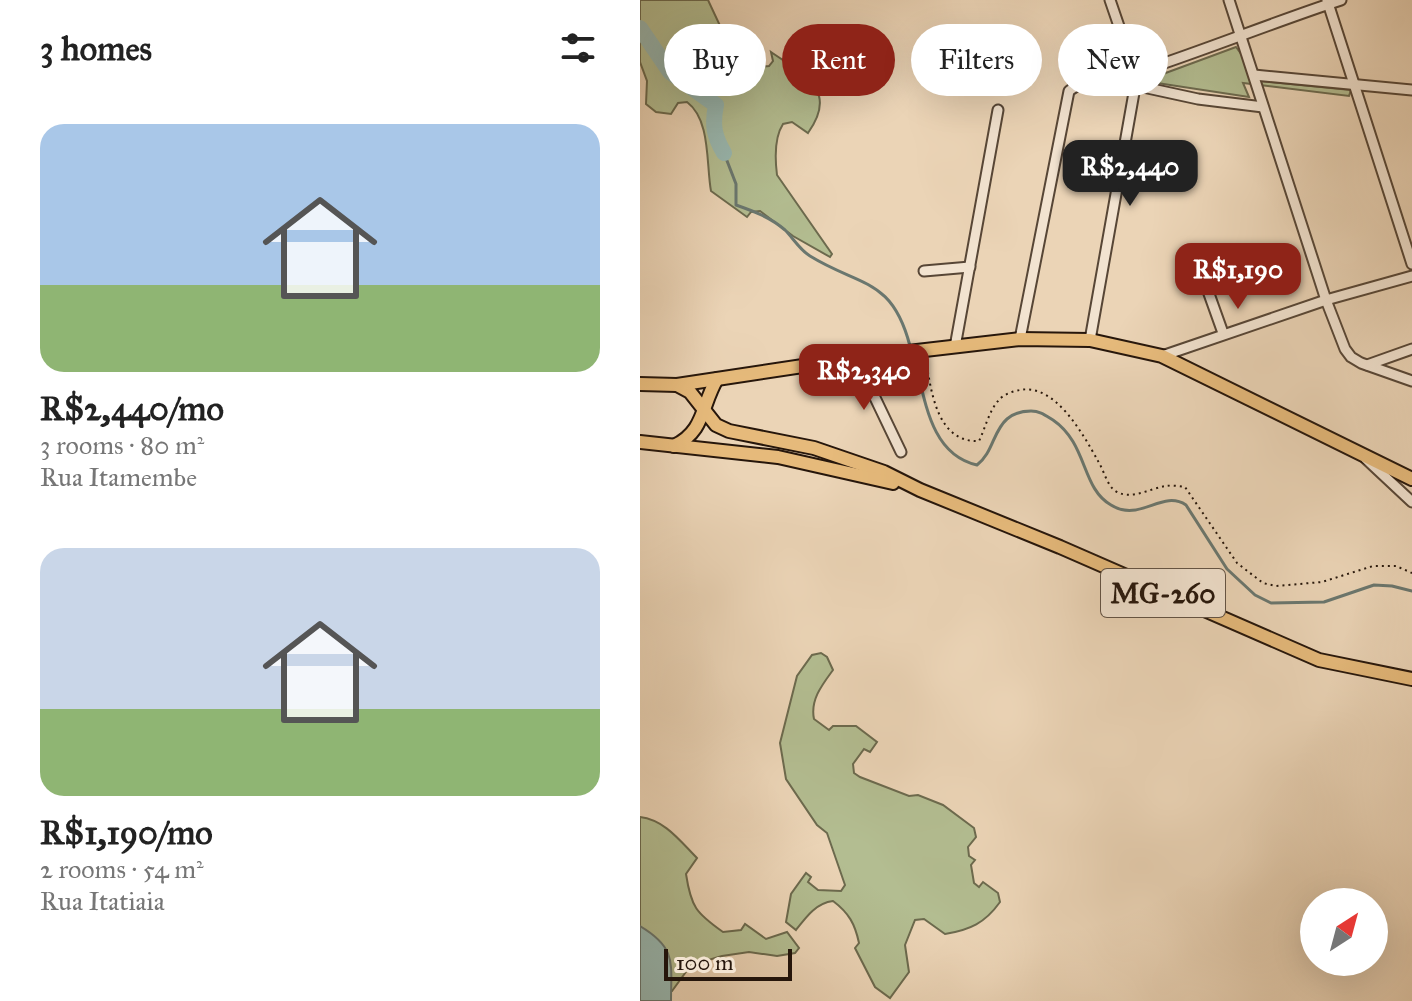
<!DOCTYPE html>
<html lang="en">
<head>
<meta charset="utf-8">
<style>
	body { margin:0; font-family:"IM FELL Great Primer",serif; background:#f2f2f2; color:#222; height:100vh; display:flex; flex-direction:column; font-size:30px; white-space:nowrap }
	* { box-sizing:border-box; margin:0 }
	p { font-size:26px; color:#767676 }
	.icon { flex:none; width:44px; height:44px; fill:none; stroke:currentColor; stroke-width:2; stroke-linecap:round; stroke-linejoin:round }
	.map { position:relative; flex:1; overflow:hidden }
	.details { display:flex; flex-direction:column; background:#fff; width:640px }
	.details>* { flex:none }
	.top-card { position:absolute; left:24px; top:24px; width:628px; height:72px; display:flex; gap:16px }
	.needle { width:52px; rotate:36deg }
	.tools { position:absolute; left:660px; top:888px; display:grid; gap:16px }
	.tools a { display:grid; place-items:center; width:88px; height:88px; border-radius:50%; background:#fff; box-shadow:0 8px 32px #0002; font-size:40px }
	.scale { position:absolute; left:24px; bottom:20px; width:128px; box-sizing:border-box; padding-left:8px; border:4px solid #26160b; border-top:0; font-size:22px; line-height:28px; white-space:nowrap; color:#26160b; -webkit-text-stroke:6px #f2e3d0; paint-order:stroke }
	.price { position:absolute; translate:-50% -68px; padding:0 18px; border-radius:16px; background:#8f2418; color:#fff; font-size:26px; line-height:52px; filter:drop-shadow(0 2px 4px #0008) }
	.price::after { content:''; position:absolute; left:50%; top:48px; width:24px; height:18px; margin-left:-12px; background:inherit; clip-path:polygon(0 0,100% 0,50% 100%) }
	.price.on { background:#222; color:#fff }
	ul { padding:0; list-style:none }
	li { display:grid; align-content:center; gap:16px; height:424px; padding:0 40px }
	li span { display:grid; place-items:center; height:248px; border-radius:24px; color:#555 }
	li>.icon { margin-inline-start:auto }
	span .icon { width:144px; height:144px; fill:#fffc; stroke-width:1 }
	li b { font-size:34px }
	h2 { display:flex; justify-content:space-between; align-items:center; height:96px; padding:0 40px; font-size:34px }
	.pill { padding:0 28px; border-radius:36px; background:#fff; box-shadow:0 8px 32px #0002; font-size:28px; line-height:72px }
	.pill.on { background:#8f2418; color:#fff }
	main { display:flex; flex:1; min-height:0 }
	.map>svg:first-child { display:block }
	.green { fill:#b3bd91; stroke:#6c6a4e; stroke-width:2 }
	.water { fill:#98b8b1; stroke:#6a776f; stroke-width:2 }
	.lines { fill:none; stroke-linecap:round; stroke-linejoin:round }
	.stream { stroke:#6a776f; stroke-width:3 }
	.river { stroke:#98b8b1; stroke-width:16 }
	.minor-casing { stroke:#574636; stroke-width:13 }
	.major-casing { stroke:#26160b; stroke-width:16 }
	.path { stroke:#26160b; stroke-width:2; stroke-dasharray:2 4; stroke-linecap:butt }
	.minor { stroke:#f2e3d0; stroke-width:9 }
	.major { stroke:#e6ba7b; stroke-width:12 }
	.labels { text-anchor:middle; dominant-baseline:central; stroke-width:6; stroke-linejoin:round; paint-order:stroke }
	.shield { fill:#f2e3d0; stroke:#635446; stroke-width:2 }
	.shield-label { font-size:28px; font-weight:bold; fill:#26160b }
</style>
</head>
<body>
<main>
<section class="details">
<h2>3 homes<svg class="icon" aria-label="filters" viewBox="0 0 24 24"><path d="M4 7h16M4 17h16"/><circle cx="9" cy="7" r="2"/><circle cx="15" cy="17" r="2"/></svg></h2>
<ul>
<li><span style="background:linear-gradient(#a9c7e8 65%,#8fb573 0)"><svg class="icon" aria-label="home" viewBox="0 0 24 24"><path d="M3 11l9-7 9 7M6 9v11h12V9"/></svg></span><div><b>R$2,440/mo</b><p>3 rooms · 80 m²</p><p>Rua Itamembe</p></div></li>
<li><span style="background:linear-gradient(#c9d6e8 65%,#8fb573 0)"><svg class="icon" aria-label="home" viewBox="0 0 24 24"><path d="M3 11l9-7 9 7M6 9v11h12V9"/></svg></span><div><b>R$1,190/mo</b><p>2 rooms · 54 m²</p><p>Rua Itatiaia</p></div></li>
</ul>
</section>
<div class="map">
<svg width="772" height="1001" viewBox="0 0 772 1001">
	<rect width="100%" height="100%" fill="#ebd4b6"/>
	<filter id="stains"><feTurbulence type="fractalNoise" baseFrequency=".0025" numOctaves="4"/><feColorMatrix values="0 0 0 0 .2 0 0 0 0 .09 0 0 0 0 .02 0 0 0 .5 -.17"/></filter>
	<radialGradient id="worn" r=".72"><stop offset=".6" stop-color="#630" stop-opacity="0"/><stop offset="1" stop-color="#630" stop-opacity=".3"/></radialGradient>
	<g class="green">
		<path d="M0,0H68L89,45L120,67L129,66L133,61L131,52C164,75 199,90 168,133L152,122L143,124C134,138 135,159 137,175L192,254L190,257L153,236L120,211L111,212L107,217L71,191C66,164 71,120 47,102L38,103L31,114L16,112L6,104L7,81L0,62Z"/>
		<polygon points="596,47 621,81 711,90 709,96 603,83 609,97 504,81"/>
		<path d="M181,653L187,657L193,670C182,685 170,700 174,719L189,730L193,726H216L237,742L230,752L224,749L213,764L214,773L220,777L269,796L278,795L303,805L334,828L336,837L328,847L329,856L335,860L331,865L334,883L339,887L343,882L358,893L360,902C345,923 330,930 305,934L284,919L275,920L265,945L269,972L250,998L235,987L215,948L219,943C215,924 209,913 193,901C176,903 166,917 156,930L146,922L151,894L166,873L171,877L168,882L178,890L201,891L205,885L187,833L177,825L146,779L140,743L157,676L172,655Z"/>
		<path d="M0,817C25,820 40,841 57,858L46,874C51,907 56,913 83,932L101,930L105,924L126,939L147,932L159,948L155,953L137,956L109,952L82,956L51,965L32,991H9L0,952Z"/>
	</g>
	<path class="water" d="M0,926C37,948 31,963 31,1001H0Z"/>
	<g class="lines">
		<g class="stream">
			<path d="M84,153L96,184V205C113,211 130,217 145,230C153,238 160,250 170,256C220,287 252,277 270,346"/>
			<path d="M274,357C285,397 289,454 337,465C353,453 353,431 367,419C374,413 382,411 391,411C400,411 405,415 413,420C448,444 441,488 471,505C500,523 522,489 546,505L587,569L615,595L631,603L684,602L734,585L752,586L772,591"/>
		</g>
		<path class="river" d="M0,28L30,72L76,105C72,125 74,136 84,153"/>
		<g class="minor-casing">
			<g id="minor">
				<polyline points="589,0 686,300 705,349 711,357 721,363 772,381"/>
				<polyline points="687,0 772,264"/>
				<polyline points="614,75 772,90"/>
				<polyline points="466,79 558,99 623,107"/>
				<polyline points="284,271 330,267"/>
				<polyline points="568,291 583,333"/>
				<path d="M380,339L429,91C449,75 478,79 501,71C568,49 634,22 701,0"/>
				<polyline points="450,340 495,87 495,73 470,0"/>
				<polyline points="315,347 358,110"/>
				<polyline points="522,356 686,300 772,276"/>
				<polyline points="216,358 261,452"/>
				<polyline points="727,365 772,349"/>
				<polyline points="726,459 772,502"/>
			</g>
		</g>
		<g class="major-casing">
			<g id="major">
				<polyline points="0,384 37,385 50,392 76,425 89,431 174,448 244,472 280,490 420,547 679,660 772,679"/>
				<polyline points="37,385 216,358 380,339 450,340 522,356 772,479"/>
				<polyline points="0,442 138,457 253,483"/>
				<path d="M34,446C65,431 61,406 77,379"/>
			</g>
		</g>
		<path class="path" d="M286,360C291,391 297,443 339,441C345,429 349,411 358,401C362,395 373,391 380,390C415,383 443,434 458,461C464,470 467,487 477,492C492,500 511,488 526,486C532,485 539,486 545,487L597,563L623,583L636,586L682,582L733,566H756L772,573"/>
		<use href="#minor" class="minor"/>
		<use href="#major" class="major"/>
	</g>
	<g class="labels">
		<rect class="shield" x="461" y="569" width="124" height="48" rx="6"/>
		<g class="shield-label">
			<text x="523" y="593">MG-260</text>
		</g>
	</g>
	<rect width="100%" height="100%" filter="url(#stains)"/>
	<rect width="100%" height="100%" fill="url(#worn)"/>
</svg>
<div class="tools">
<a><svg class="needle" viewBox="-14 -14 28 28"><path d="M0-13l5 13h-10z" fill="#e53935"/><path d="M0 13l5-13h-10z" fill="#767676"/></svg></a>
</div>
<div class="scale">100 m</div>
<b class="price on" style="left:490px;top:208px">R$2,440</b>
<b class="price" style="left:598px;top:311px">R$1,190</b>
<b class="price" style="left:224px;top:412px">R$2,340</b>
<div class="top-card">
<a class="pill">Buy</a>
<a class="pill on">Rent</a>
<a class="pill">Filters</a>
<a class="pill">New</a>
</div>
</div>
</main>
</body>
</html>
